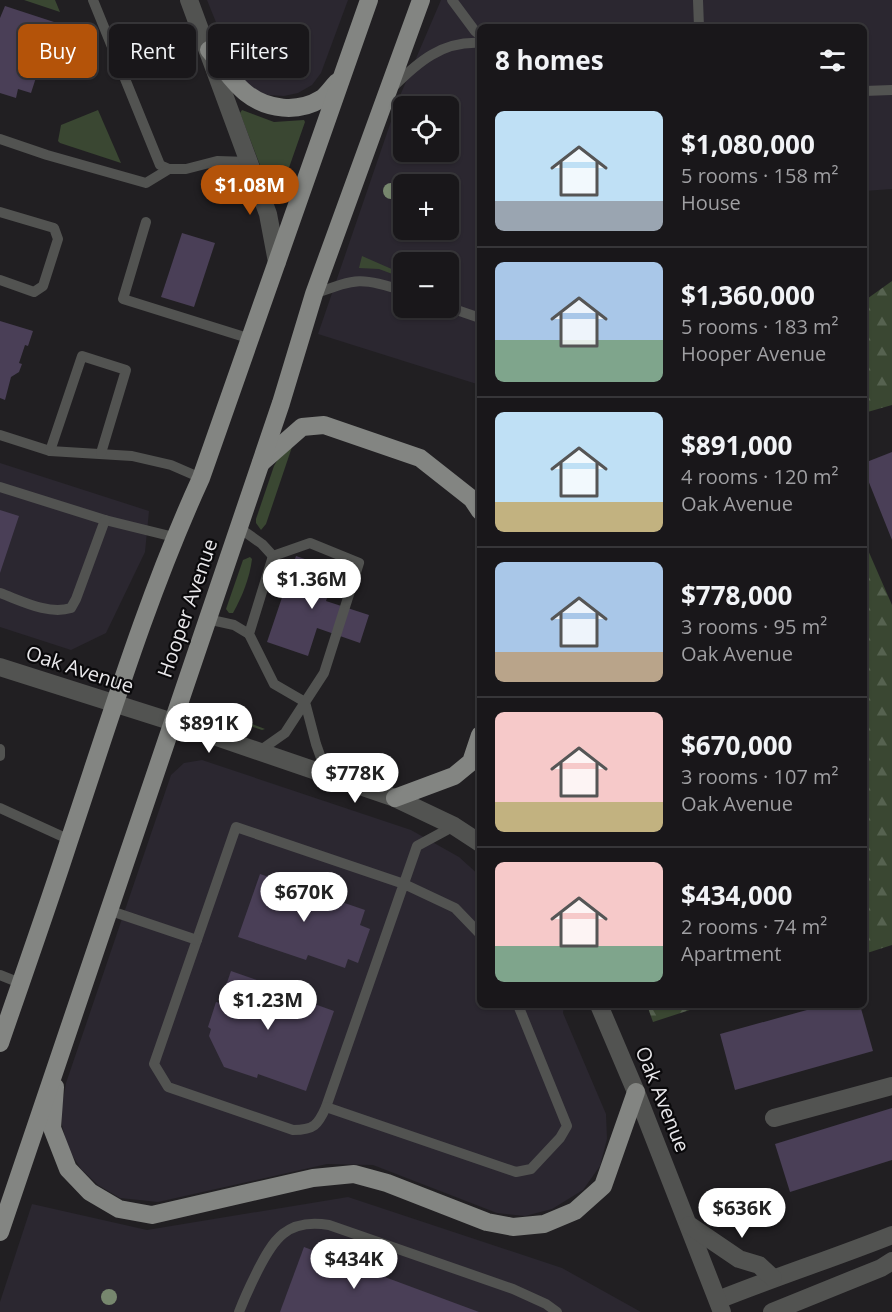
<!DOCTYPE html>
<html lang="en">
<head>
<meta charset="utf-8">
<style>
	body { margin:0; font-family:"Open Sans",sans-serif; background:#222023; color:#f1f3f6; height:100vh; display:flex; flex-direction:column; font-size:22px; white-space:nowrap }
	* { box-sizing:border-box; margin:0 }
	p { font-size:20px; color:#9f9fa2 }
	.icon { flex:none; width:33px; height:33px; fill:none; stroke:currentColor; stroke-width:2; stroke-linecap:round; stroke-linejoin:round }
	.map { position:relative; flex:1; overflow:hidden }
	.panel { position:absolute; left:477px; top:24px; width:390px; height:984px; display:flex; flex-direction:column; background:#19171a; border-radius:9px; box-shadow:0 2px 4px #0004,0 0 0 2px #373639 }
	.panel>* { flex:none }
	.banner { position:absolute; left:18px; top:24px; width:369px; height:54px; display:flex; gap:12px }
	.controls { position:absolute; left:393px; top:96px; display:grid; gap:12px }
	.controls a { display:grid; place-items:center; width:66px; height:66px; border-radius:9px; background:#19171a; box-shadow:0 2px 4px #0004,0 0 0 2px #373639; font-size:30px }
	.price { position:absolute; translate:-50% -51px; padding:0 14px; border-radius:21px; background:#fff; color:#222; font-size:20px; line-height:39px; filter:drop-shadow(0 2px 3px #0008) }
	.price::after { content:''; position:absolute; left:50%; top:36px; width:18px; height:14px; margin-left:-9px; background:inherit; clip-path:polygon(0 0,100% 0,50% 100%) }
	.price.active { background:#b45309; color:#fff }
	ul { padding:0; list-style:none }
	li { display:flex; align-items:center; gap:18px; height:150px; padding:0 18px }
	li+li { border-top:2px solid #373639 }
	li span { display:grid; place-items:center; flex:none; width:168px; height:120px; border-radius:9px; color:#555 }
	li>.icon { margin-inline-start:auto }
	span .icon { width:72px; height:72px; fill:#fffc; stroke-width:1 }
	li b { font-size:26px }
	h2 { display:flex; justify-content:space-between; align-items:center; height:72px; padding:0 18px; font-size:26px }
	.chip { padding:0 21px; border-radius:9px; background:#19171a; box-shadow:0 2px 4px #0004,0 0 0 2px #373639; font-size:21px; line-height:54px }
	.chip.active { background:#b45309; color:#fff }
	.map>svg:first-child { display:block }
	.built { fill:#2b2730; fill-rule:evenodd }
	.grass { fill:#3a4732 }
	.forest { fill:url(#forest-firs) }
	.building { fill:#4a3f57 }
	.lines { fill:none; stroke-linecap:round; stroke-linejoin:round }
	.service { stroke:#525351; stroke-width:10 }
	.minor { stroke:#525351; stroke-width:18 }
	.tertiary { stroke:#525351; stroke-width:18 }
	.primary { stroke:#838582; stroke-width:18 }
	.tree { fill:#77876e }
	.labels { text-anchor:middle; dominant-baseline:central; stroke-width:4.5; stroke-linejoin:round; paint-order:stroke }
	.street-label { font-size:20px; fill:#e9e8eb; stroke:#0a090b }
</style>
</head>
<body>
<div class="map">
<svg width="892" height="1312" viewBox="0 0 892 1312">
	<defs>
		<pattern id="forest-firs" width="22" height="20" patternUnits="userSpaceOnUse" patternTransform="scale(1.5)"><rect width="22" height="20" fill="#3a4732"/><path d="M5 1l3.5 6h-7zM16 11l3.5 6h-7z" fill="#566250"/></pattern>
	</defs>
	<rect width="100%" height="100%" fill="#211f22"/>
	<g class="built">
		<polygon points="207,0 348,0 321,73 312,85 298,93 284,96 268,95 254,90 242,79 234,67"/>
		<path d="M441,0H892V189L864,191V27H480V385L318,334L399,98ZM404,106H448V152H404ZM404,184H448V230H404ZM404,262H448V308H404Z"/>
		<polygon points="0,463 149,511 145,552 106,633 71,650 0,627"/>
		<polygon points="202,760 411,830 459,857 480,876 480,1005 564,1005 563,1013 606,1114 607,1139 600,1166 583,1190 552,1209 525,1216 497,1213 373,1165 327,1164 158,1202 120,1198 98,1185 81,1169 68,1149 62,1125 62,1106 66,1083 171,775 184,763"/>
		<polygon points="348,1197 562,1268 641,1312 0,1312 0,1302 32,1204 147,1230"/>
	</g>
	<g class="grass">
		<polygon points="24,0 55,0 60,12"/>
		<polygon points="98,110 121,163 60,143 58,141 61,125"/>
		<polygon points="242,110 274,122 304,120 305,122 278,199 273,199 240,113"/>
		<polygon points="362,256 403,274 403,278 379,269 359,268"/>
		<polygon points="293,444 266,524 261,530 256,523 256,519 274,466 279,457"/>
		<path d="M250,557L252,559C250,577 242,597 233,613H229L226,609L243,560Z"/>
		<polygon points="219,711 265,729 262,730 218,715"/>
	</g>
	<g class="forest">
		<polygon points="892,281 892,405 864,413 864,301"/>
		<polygon points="864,541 892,605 892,945 864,954"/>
		<polygon points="647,1005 705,1005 653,1022"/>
	</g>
	<g class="building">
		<polygon points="5,6 54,22 31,93 18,89 16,98 0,93 0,18"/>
		<polygon points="182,233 215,243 194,307 161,297"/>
		<polygon points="0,321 33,331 28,346 25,345 19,363 22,364 19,372 11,377 5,400 0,398"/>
		<polygon points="892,452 892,540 864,470 864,463"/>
		<polygon points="0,510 19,516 0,573"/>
		<polygon points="296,556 337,570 326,601 369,615 360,643 317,628 308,656 267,642"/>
		<polygon points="260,874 365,910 360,925 370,929 358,963 348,959 345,968 308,955 306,960 238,937"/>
		<polygon points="231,971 308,998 306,1001 334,1011 306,1091 258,1074 257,1078 224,1067 209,1036 211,1029 208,1027 216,1002 220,1003"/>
		<polygon points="825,1005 860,1005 873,1051 735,1090 720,1034"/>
		<polygon points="892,1108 892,1160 790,1192 775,1144"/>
		<polygon points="304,1247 479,1312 280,1312"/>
	</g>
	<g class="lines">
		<g class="service">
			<polyline points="93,0 160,165 169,169"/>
			<polyline points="452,0 475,31 480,35"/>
			<polyline points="698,0 699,27"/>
			<path d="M393,87C418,62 442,41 480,43"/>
			<polyline points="864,91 892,90"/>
			<polyline points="0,139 47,155 146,183 169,169 186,169 217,161 249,162"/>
			<polyline points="0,212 54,228 58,239 43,286 34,292 0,280"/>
			<polyline points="146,222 123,299 251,339"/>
			<path d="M314,294C355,279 360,276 404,291"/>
			<polyline points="448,307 480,318"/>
			<polyline points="0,435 50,451 132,456 171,465 201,478"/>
			<polyline points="50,451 82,356 126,370 101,453"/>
			<polyline points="0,487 105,520 174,537"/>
			<polyline points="238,527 262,544 273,556"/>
			<path d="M0,593C22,601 48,615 71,608L76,599L105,520"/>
			<polyline points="207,619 234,625 249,634"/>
			<polyline points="0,749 0,756"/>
			<polyline points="258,752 285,733 324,673 359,563 310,543 273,556 249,634 274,684 305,702 316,744 327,775"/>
			<polyline points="0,808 70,840"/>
			<path d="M454,826L417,846L326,1107C318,1125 314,1130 293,1130L168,1087L154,1064L236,827L404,884L455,908L480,934"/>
			<polyline points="108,910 197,940"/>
			<polyline points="0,975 20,983"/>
			<polyline points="326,1107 516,1172 531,1169 560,1138 567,1126 518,1005"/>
			<path d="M239,1312C244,1299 250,1286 256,1274C273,1239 287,1218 329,1225L513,1289L546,1304L557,1312"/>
		</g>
		<g class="minor">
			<polyline points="189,0 268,214 277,262"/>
			<polyline points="774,1118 892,1086"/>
			<path d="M718,1300C775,1277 834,1258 892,1235"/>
			<polyline points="772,1312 881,1268 892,1261"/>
		</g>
		<g class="tertiary">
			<polyline points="0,667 173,722 395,798 454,826 480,843"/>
			<polyline points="599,1005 636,1092 722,1312"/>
			<polyline points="689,1225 739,1259 759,1265 773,1278"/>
		</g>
		<g class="primary">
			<path d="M209,50C221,64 232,82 246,93C267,110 298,113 321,99C327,95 332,87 337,82"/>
			<polyline points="261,463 302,427 324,425 420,458 472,499 480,511"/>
			<polyline points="395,798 454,776 471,762 480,735"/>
			<path d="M0,1043C23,976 47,909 69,841C110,719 147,596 201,478L369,0"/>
			<polyline points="55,1087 52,1128 68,1169 90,1192 119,1209 152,1215 313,1178 354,1174 387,1183 487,1222 513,1227 544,1224 575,1211 603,1186 636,1092"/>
			<polyline points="0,1232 281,403 314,294 421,0"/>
		</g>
	</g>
	<g class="tree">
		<circle cx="391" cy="191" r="8"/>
		<circle cx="109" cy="1297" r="8"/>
	</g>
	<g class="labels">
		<g class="street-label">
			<text transform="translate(187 608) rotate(-71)">Hooper Avenue</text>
			<text transform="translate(80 669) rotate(18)">Oak Avenue</text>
			<text transform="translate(663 1099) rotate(68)">Oak Avenue</text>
		</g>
	</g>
</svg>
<div class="controls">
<a><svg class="icon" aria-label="locate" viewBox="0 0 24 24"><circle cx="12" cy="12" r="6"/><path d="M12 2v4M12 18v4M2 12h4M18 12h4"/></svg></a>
<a>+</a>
<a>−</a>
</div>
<b class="price active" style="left:250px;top:216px">$1.08M</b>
<b class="price" style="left:312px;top:610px">$1.36M</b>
<b class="price" style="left:209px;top:754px">$891K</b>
<b class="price" style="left:355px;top:804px">$778K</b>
<b class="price" style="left:304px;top:923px">$670K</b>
<b class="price" style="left:268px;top:1031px">$1.23M</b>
<b class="price" style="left:742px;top:1239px">$636K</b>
<b class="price" style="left:354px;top:1290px">$434K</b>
<div class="banner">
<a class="chip active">Buy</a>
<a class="chip">Rent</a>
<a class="chip">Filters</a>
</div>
<section class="panel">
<h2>8 homes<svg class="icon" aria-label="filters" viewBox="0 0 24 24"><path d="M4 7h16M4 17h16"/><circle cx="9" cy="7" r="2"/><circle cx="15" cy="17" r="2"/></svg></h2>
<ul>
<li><span style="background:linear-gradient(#bfe0f5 75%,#9aa5b1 0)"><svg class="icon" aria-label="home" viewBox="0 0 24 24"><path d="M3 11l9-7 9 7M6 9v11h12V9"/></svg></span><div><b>$1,080,000</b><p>5 rooms · 158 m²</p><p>House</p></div></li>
<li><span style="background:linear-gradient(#a9c7e8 65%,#7fa58c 0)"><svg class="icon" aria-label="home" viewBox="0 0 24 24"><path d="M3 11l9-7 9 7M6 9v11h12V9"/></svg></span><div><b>$1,360,000</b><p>5 rooms · 183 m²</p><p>Hooper Avenue</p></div></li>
<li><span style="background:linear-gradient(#bfe0f5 75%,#c2b280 0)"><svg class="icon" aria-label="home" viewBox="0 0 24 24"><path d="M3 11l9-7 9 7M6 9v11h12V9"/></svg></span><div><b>$891,000</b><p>4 rooms · 120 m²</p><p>Oak Avenue</p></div></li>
<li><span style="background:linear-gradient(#a9c7e8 75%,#b9a48a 0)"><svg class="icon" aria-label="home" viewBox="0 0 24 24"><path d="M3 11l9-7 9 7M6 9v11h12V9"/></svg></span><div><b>$778,000</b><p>3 rooms · 95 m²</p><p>Oak Avenue</p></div></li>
<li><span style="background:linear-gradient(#f6c9c9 75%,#c2b280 0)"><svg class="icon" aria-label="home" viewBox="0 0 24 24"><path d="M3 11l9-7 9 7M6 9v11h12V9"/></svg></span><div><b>$670,000</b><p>3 rooms · 107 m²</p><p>Oak Avenue</p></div></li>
<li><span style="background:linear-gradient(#f6c9c9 70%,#7fa58c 0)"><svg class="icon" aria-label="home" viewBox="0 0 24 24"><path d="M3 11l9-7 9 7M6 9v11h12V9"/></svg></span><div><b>$434,000</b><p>2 rooms · 74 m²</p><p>Apartment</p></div></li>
</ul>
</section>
</div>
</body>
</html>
